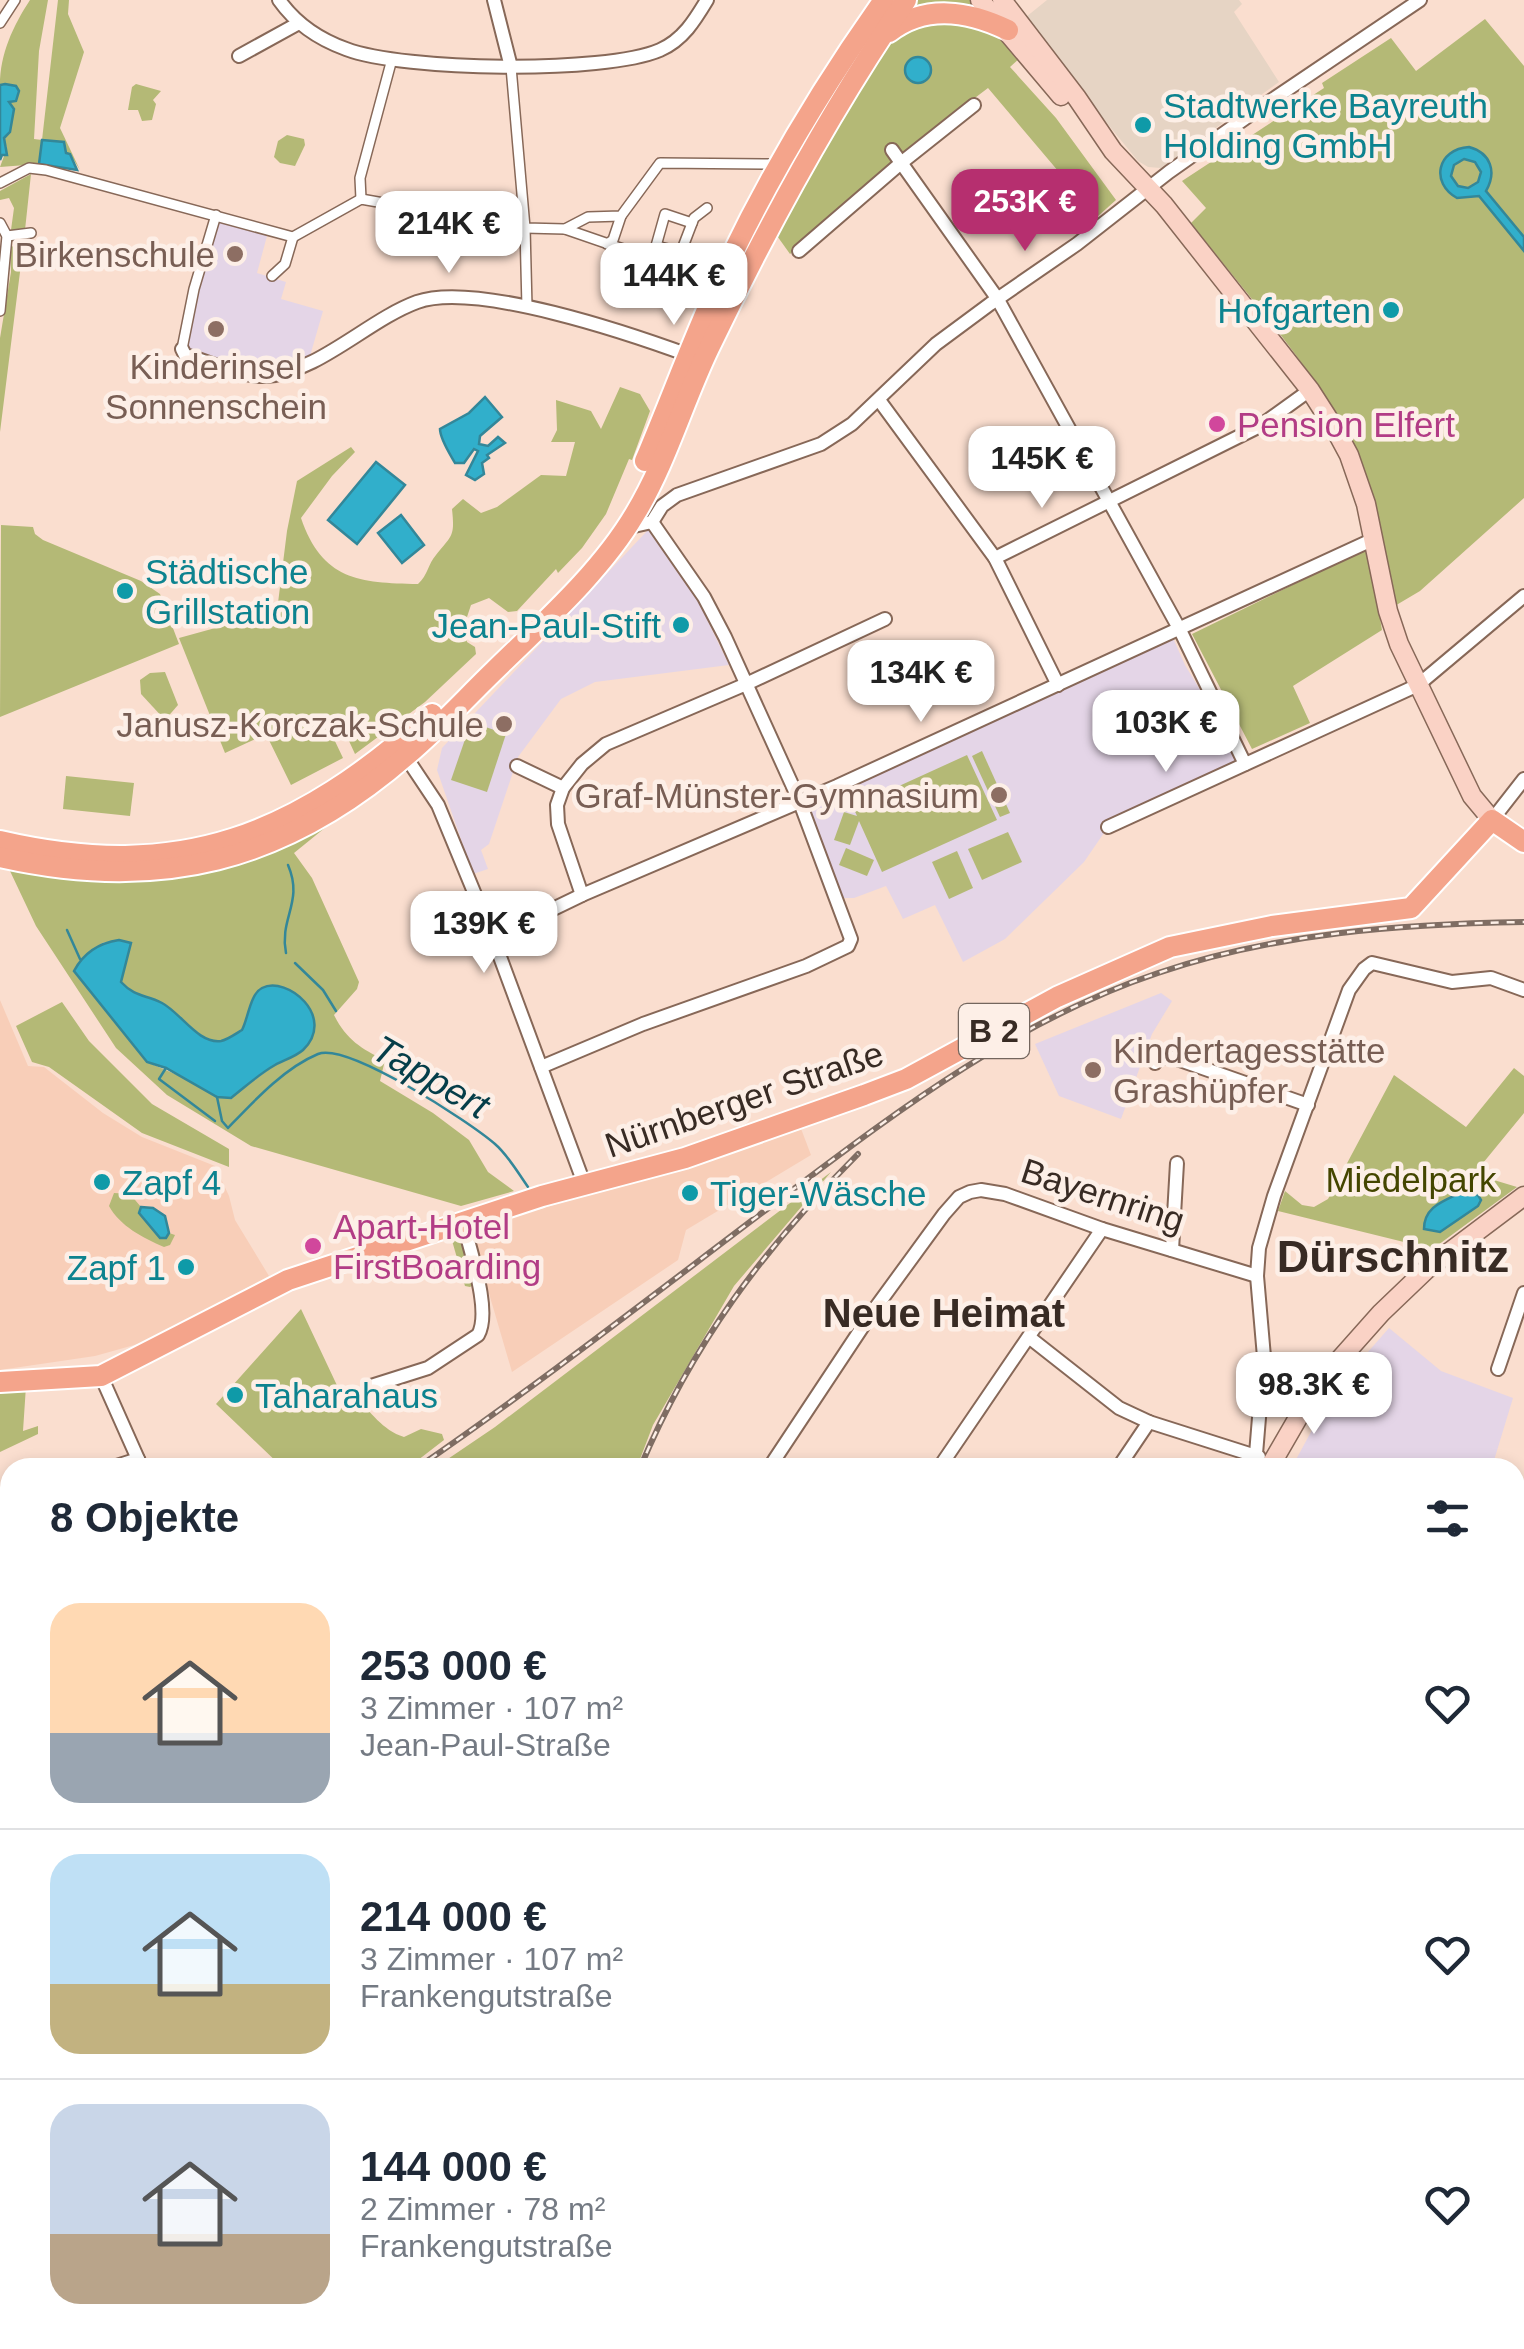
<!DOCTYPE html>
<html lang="de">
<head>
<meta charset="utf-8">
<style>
	body { margin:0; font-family:Arial,sans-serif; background:#f2f2f3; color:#1f2937; height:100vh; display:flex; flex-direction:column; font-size:38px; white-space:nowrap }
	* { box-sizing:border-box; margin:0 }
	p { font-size:32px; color:#747a83 }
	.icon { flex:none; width:55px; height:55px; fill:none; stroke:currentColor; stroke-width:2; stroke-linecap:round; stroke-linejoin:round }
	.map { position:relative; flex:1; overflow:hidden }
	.panel { position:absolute; left:0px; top:1458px; width:1525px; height:892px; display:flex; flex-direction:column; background:#fff; border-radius:30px 30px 0 0; box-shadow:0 5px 15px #0003 }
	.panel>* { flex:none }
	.price { position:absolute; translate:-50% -85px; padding:0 22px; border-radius:20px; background:#fff; color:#222; font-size:32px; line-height:65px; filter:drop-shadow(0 2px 5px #0008) }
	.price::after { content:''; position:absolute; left:50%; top:60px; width:30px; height:22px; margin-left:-15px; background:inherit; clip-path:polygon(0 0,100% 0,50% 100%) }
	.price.active { background:#b62f6f; color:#fff }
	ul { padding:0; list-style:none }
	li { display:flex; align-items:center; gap:30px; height:250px; padding:0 50px }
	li+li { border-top:2px solid #e0e1e3 }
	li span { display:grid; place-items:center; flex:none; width:280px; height:200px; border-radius:30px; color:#555 }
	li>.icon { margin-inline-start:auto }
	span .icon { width:120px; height:120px; fill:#fffc; stroke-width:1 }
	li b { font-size:42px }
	h2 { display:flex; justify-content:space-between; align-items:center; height:120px; padding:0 50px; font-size:42px }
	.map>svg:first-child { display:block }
	.built { fill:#f8ceb8 }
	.industrial { fill:#e6d4c4 }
	.education { fill:#e4d5e7 }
	.green { fill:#b4b976; fill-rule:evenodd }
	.water { fill:#31afcb; stroke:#338799; stroke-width:2.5; fill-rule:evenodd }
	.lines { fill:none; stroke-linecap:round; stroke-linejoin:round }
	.stream { stroke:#338799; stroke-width:2.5 }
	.pedestrian-casing { stroke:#876858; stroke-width:12 }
	.minor-casing { stroke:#876858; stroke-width:16 }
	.tertiary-casing { stroke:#876858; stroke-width:19 }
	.secondary-casing { stroke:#876858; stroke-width:21 }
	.primary-casing { stroke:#fff; stroke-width:24 }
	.pedestrian { stroke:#fff; stroke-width:9 }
	.minor { stroke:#fff; stroke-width:12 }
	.tertiary { stroke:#fff; stroke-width:15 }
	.secondary { stroke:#fad2c5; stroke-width:18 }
	.primary { stroke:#f4a48b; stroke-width:20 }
	.rail-casing { stroke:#7f6d63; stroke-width:6 }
	.rail { stroke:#fdefe7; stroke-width:2.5; stroke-dasharray:8; stroke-linecap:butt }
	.culture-dot { fill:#0f9aa8; stroke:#fdefe7; stroke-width:4 }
	.education-dot { fill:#8d6e63; stroke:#fdefe7; stroke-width:4 }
	.hotel-dot { fill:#d1479c; stroke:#fdefe7; stroke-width:4 }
	.labels { text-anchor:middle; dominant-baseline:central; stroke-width:9; stroke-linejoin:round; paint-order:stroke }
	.shield { fill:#fdefe7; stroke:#73665e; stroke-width:2.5 }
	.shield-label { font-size:32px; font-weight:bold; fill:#382b24 }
	.culture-label { font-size:35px; fill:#0d838f; stroke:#fdefe7; text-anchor:start }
	.education-label { font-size:35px; fill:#785e54; stroke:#fdefe7; text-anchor:end }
	.hotel-label { font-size:35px; fill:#b23c85; stroke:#fdefe7; text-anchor:start }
	.street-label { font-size:35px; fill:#382b24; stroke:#fdefe7 }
	.park-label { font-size:35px; fill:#444600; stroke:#fdefe7 }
	.water-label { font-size:38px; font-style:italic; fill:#053e49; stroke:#fdefe7 }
	.quarter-label { font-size:40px; font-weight:bold; fill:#382b24; stroke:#fdefe7 }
	.district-label { font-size:45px; font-weight:bold; fill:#382b24; stroke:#fdefe7 }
</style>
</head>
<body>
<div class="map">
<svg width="1524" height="2349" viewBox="0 0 1524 2349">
	<rect width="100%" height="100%" fill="#fadecf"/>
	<g class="built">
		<polygon points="0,1000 28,1066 44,1067 103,1113 142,1137 215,1166 229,1196 235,1220 269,1276 145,1342 95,1356 0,1370"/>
		<polygon points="800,1126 811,1155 686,1230 678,1260 512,1372 469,1225 541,1209"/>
	</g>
	<polygon class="industrial" points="1047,0 1239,0 1242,4 1234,12 1279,82 1161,168 1148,167 1138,161 1101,116 1026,17"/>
	<g class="education">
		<polygon points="218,221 267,236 257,273 286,282 281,299 323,311 310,356 266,372 246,371 193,356 185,348 197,290"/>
		<polygon points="648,530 699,603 729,665 595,682 561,699 518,757 489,844 481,850 488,869 473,874 437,770 442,748"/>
		<polygon points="1173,638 1185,665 1245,764 1108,827 1084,862 1005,939 963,962 935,905 903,919 886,886 854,898 834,898 801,802"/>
		<polygon points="1161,993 1172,1001 1152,1034 1121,1119 1059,1096 1035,1044"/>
		<polygon points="1389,1328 1441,1371 1513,1398 1492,1467 1292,1467 1332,1393"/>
		<polygon points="1515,2149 1524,2153 1524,2305 1515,2327"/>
		<polygon points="1034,2340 1510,2340 1506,2349 1030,2349"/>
	</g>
	<g class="green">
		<path d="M30,0H48L39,51L34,139L42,140L58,0H69L68,14L84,52L60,128L80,170L70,154L66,153L64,142L49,143L48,140H42L39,164L0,167L7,148L3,138L12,117L9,101L13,88L0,85C0,54 13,26 30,0Z"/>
		<polygon points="918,0 971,0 1021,57 1010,67 1056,118 1116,200 1097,217 988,88 901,154 790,254 775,233 871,68"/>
		<path d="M1485,19L1524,66V498L1420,591L1393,607C1385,554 1379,501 1356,452C1320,374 1244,292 1191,223L1206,208L1182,181L1324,88L1322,83L1391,38L1416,71Z"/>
		<polygon points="136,84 161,91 153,100 156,104 152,120 142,121 138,110 128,110 132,87"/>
		<polygon points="287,135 304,139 305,145 295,166 280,163 274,157 278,141"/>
		<polygon points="31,174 25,230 11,230 14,208 9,198 0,200 0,191"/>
		<polygon points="10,246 23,248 0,432 0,338 11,272"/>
		<path d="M620,387L640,394L650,411L632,460L629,459L606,514L582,548L558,573L556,569L517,611L508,612L489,598L471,605L464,626L467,642L475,647L476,654L425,702L355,754L338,717L328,727L329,738L333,737L343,758L291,785L266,734L225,753L179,638L277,611L287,531L297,481L351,447L355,452L332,476L301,518C322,580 359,583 418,584C428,575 428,564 436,555C452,535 455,537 452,509L463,499L481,513L497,507L541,475L566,476L575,442H551L557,430L556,400L591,411L601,429Z"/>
		<polygon points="1,525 33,527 35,534 43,540 141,581 160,594 179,644 0,717"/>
		<polygon points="1368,548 1382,630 1293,686 1310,723 1252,749 1192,634"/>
		<polygon points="165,672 178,705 165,720 141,694 140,680 150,673"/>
		<polygon points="471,722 506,734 487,792 451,780"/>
		<polygon points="982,751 1010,813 1000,817 972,756"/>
		<polygon points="967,755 997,820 882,872 859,821 850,845 834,840 844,812 857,816 853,807"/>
		<polygon points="66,776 134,783 130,816 63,809"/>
		<path d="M342,814L294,853L312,878L359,982L357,989L334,1015C346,1039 361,1049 385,1060L380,1081L433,1113L469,1140L488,1172L514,1191L461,1206L251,1146L167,1095L116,1048L36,926L10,871L102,882L172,877ZM119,940L130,943L121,981C136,997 145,994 162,1003C181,1013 198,1044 221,1041C227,1040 237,1033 242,1030L254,996L288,1059L272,1067L231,1098L147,1062L87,984L102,943Z"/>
		<polygon points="1008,832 1022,862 982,880 968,849"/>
		<polygon points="846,848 874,860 867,876 839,865"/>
		<polygon points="957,851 973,888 949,899 932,862"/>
		<polygon points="62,1002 89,1041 152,1104 229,1149 229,1167 142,1133 49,1067 32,1062 16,1026"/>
		<polygon points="1514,1068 1524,1076 1524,1113 1474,1174 1517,1187 1423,1256 1412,1244 1278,1211 1285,1191 1302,1205 1314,1207 1328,1199 1394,1075 1466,1127"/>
		<polygon points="831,1172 734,1286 653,1425 637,1467 436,1467 495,1427"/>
		<path d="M114,1193L130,1194L141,1207L139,1213L160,1237L166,1238L169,1233L175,1235L170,1245L164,1247C143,1238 120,1226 109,1206Z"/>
		<polygon points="457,1233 464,1236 475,1284 470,1287 465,1286 451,1237"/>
		<path d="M301,1309L342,1396H355C371,1412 382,1430 404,1437L421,1429L442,1434L444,1440L409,1467H282L216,1404Z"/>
		<polygon points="26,1386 23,1431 38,1426 38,1434 0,1452 0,1387"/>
		<polygon points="10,1656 10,1705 0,1722 0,1659"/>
		<polygon points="1515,1773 1524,1773 1524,2153 1515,2149"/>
		<polygon points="0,1844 10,1849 10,1913 5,1911 0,1914"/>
		<polygon points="0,1945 10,1951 10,2122 0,2119"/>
		<polygon points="10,2187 10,2340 246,2340 257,2349 13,2349 0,2342 0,2210"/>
		<polygon points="271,2340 344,2340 337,2349 280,2349"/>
		<polygon points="370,2340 575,2340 571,2347 574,2349 364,2349"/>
		<polygon points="596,2340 724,2340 728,2349 587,2349"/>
	</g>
	<g class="water">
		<circle cx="918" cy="70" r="13"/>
		<polygon points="5,84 16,86 19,91 16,101 9,102 14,109 10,132 4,138 7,155 2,155 0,160 0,85"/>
		<polygon points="42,140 64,142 66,153 70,154 77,170 39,164"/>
		<path d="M1469,147C1491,153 1497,172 1486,191L1524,237V251L1479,196L1457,198C1430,183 1437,149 1469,147ZM1464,159L1475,162L1481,172L1478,182L1468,188L1458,186L1451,176L1454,165Z"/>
		<path d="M485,397L502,417L480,436L479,444L488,446L498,437L505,443L487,455L489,458L482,463L484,474L475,480L466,475L478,451L474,449L464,463H455C450,454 440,439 440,429L469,413Z"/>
		<polygon points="376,462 405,485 357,544 328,520"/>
		<polygon points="401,515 424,545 402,563 378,533"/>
		<path d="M119,940L131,943L121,982C136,998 145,994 162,1003C181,1013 198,1044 221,1041C227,1040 237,1033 242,1030C248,1019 250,994 262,988C287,975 337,1017 303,1050C295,1057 284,1060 275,1065C259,1074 245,1087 231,1098L217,1097L166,1068L147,1062L74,971C84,952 99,943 119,940Z"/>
		<path d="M1458,1194L1478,1195L1481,1200L1478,1206L1440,1232L1424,1229C1424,1208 1441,1202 1458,1194Z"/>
		<polygon points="141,1207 153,1208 165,1216 169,1233 166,1238 160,1238 139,1213"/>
	</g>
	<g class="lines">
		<g class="stream">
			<polyline points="67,930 80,959"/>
			<path d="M286,953C279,918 304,902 288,865"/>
			<polyline points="295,963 323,990 336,1011"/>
			<polyline points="166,1068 159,1079 215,1121"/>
			<path d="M217,1097L222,1121L228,1128C253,1102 284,1068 318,1054C347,1042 470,1122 495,1144C508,1155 518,1173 528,1187"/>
		</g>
		<g class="pedestrian-casing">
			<g id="pedestrian">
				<polyline points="0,23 15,0"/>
				<polyline points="511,67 525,228 527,307"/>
				<polyline points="0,183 29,168 46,170 293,237 361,199 525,228 565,229 588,217 621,216 660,163 771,164"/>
				<polyline points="361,199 360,178 392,59"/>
				<polyline points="0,223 7,236 0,311"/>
				<polyline points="565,229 652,259 656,246 681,252 694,218 707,208"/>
				<polyline points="7,236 31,233"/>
				<polyline points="607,244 613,240 621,216"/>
				<polyline points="656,246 665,214 692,223"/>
				<polyline points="272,276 285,264 293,237"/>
				<polyline points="182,349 194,289 216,215"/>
			</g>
		</g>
		<g class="minor-casing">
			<g id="minor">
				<path d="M279,0C296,24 318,39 346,49C404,71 604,74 660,50C683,40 695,20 707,0"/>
				<polyline points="494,0 511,67"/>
				<polyline points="239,56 299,23"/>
				<polyline points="892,150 997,298 1180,630 1245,764"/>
				<polyline points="799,251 901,163 974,105"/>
				<path d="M182,349L185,355C210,362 240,377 266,376C319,372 368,320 417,302C476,281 631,334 691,356"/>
				<polyline points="879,400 995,558 1058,685"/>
				<polyline points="625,528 652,522 662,506 677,495 821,444 852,424 936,344 990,304 1077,244 1169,172 1254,112 1420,0"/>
				<polyline points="995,558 1260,426 1310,390"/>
				<polyline points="402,751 438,805 493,938 585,1186"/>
				<polyline points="517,766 563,788"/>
				<polyline points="1492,820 1524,779"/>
				<polyline points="1108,827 1418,685 1524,596"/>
				<polyline points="582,895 558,824 557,805 563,788 582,764 606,744 744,685 885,619"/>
				<polyline points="493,938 582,895 837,786 1374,539"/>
				<polyline points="1155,1063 1159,1057 1174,1058 1308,1105"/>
				<polyline points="541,1067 643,1024 806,966 848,946 851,939 799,800 725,637 704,597 652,522"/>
				<polyline points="1172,1250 1177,1163"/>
				<polyline points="1030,1338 1119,1408 1149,1422 1259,1457"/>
				<polyline points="1264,1357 1317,1385"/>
				<polyline points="1498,1369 1524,1293"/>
				<polyline points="101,1376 142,1468"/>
				<path d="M368,1387L428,1368L478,1335C492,1311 469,1248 463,1221"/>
				<polyline points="1256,1454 1264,1357 1257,1276 1259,1248 1274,1196 1349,990 1364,969 1372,963 1452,982 1491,978 1524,990"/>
				<polyline points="110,1468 138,1459"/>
				<polyline points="769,1468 871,1314 944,1214 959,1197 970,1192 981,1190 1005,1194 1102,1229 1257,1276"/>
				<polyline points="939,1468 1102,1229"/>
				<polyline points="1118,1468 1149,1422"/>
				<polyline points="0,1508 10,1504"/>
				<polyline points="0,2138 10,2141"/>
				<polyline points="1515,2305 1524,2308"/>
				<polyline points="246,2340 257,2349"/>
				<polyline points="946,2349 950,2340"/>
				<polyline points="1518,2349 1524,2334"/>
			</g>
		</g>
		<g class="tertiary-casing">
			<polyline id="tertiary" points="1515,1762 1524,1763"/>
		</g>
		<g class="secondary-casing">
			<g id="secondary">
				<polyline points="980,0 1061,96"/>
				<polyline points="1002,0 1077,98 1113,151 1164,205 1310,390 1335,429 1349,455 1366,504 1388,611 1399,644 1472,796 1492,820"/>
				<polyline points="1269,1468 1317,1385 1381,1313 1427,1269 1524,1196"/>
				<polyline points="858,2349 863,2340"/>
			</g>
		</g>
		<g class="primary-casing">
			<g id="primary">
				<path d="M889,32C925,4 969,11 1008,30"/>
				<path d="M645,461C673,395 697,328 728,263C772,171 825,83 884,0"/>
				<path d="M0,841C182,883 296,835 432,714"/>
				<path d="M0,857C159,893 284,862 407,755C438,729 465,699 494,671C543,623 600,573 635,514C666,463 683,402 709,348C767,227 830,111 906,0"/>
				<polyline points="0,1382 101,1376 288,1280 542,1196 685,1158 864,1095 906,1079 1057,997 1170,947 1272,926 1411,908 1492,820 1524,842"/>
			</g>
		</g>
		<use href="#pedestrian" class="pedestrian"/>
		<use href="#minor" class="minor"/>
		<use href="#tertiary" class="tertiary"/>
		<use href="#secondary" class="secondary"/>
		<use href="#primary" class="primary"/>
		<g class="rail-casing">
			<g id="rail">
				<path d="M417,1468C542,1382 662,1288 783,1197C900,1109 1017,1020 1158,973C1276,933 1400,924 1524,922"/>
				<path d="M640,1468C692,1344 764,1248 858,1154"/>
				<polyline points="0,1645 10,1642"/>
				<polyline points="753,2340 758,2349"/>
			</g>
		</g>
		<use href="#rail" class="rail"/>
	</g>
	<g class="culture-dot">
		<circle cx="1143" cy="125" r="10"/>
		<circle cx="1391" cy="310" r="10"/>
		<circle cx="125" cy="591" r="10"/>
		<circle cx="681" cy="625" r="10"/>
		<circle cx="102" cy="1182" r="10"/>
		<circle cx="690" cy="1193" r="10"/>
		<circle cx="186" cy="1267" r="10"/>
		<circle cx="235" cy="1395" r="10"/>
	</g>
	<g class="education-dot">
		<circle cx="235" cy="254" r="10"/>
		<circle cx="216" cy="329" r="10"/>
		<circle cx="504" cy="724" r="10"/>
		<circle cx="999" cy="795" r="10"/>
		<circle cx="1093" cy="1070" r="10"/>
	</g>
	<g class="hotel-dot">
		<circle cx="1217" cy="424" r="10"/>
		<circle cx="313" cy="1246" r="10"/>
	</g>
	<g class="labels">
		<rect class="shield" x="959" y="1004" width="70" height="54" rx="8"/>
		<g class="shield-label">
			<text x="994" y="1031">B 2</text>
		</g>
		<g class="culture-label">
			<text x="1163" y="105">Stadtwerke Bayreuth<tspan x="1163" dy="40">Holding GmbH</tspan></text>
			<text x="1371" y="310" text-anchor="end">Hofgarten</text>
			<text x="145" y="571">Städtische<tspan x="145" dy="40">Grillstation</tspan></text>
			<text x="661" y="625" text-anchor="end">Jean-Paul-Stift</text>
			<text x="122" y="1182">Zapf 4</text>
			<text x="710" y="1193">Tiger-Wäsche</text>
			<text x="166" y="1267" text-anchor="end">Zapf 1</text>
			<text x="255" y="1395">Taharahaus</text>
		</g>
		<g class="education-label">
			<text x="215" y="254">Birkenschule</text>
			<text x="216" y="366" text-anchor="middle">Kinderinsel<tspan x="216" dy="40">Sonnenschein</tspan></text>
			<text x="484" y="724">Janusz-Korczak-Schule</text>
			<text x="979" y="795">Graf-Münster-Gymnasium</text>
			<text x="1113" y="1050" text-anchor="start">Kindertagesstätte<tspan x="1113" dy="40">Grashüpfer</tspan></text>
		</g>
		<g class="hotel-label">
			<text x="1237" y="424">Pension Elfert</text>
			<text x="333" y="1226">Apart-Hotel<tspan x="333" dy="40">FirstBoarding</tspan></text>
		</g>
		<g class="street-label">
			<text transform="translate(744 1099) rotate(-19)">Nürnberger Straße</text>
			<text transform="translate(1103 1195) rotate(18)">Bayernring</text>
		</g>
		<g class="park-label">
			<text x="1411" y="1179">Miedelpark</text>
		</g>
		<g class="water-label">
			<text transform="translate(431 1077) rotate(30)">Tappert</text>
		</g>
		<g class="quarter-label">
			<text x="944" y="1313">Neue Heimat</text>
		</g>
		<g class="district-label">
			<text x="1393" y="1256">Dürschnitz</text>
		</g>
	</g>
</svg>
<b class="price active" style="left:1025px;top:254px">253K €</b>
<b class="price" style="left:449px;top:276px">214K €</b>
<b class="price" style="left:674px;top:328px">144K €</b>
<b class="price" style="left:1042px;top:511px">145K €</b>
<b class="price" style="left:921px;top:725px">134K €</b>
<b class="price" style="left:1166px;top:775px">103K €</b>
<b class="price" style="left:484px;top:976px">139K €</b>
<b class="price" style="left:1314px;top:1437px">98.3K €</b>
<section class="panel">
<h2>8 Objekte<svg class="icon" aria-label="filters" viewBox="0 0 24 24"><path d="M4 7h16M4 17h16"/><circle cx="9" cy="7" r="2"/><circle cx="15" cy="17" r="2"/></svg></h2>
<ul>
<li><span style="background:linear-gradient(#ffd9b3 65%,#9aa5b1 0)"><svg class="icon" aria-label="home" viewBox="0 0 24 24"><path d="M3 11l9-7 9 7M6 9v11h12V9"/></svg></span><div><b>253 000 €</b><p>3 Zimmer · 107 m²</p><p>Jean-Paul-Straße</p></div><svg class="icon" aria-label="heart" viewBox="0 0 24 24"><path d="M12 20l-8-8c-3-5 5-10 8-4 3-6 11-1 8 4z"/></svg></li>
<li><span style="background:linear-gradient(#bfe0f5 65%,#c2b280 0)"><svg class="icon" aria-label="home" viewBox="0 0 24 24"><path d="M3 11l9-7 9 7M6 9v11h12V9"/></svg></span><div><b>214 000 €</b><p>3 Zimmer · 107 m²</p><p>Frankengutstraße</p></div><svg class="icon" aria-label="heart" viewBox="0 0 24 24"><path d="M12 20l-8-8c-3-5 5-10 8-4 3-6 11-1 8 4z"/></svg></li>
<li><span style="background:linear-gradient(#c9d6e8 65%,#b9a48a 0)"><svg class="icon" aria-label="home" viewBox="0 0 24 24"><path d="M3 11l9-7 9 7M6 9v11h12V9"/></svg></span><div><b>144 000 €</b><p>2 Zimmer · 78 m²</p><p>Frankengutstraße</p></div><svg class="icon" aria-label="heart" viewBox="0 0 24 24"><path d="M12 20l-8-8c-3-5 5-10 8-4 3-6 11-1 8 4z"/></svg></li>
</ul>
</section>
</div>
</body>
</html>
